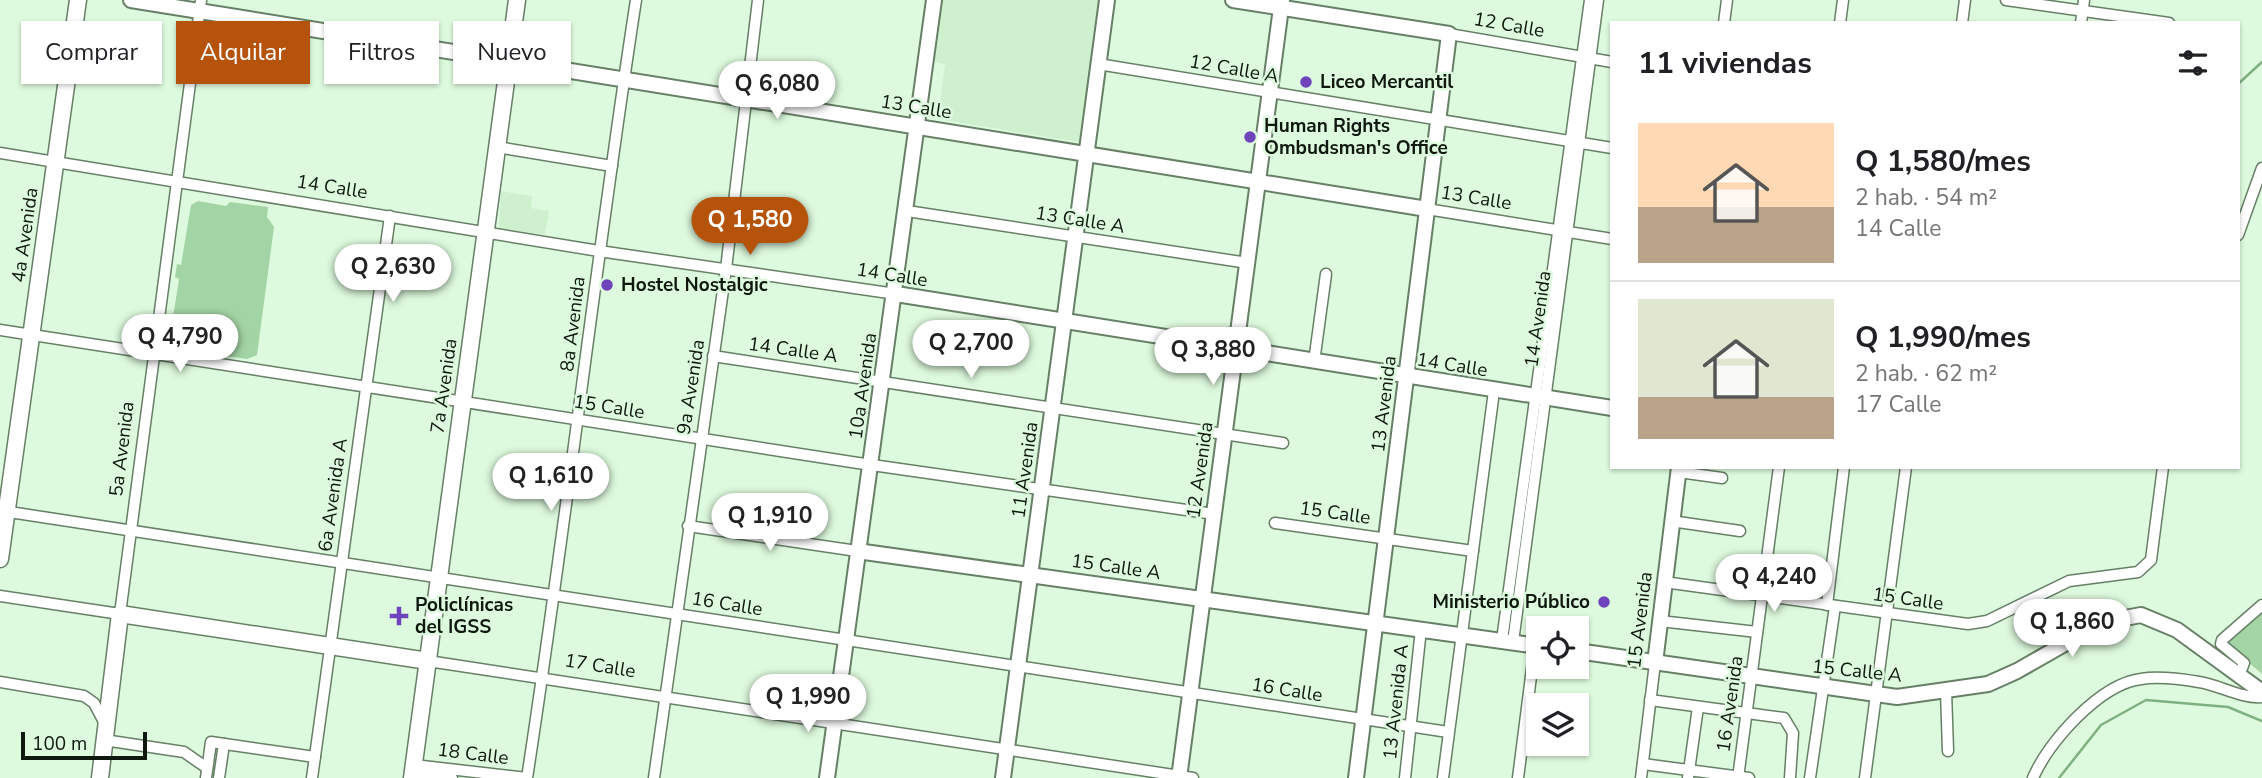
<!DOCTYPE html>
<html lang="es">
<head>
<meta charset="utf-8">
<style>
	body { margin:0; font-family:"Nunito Sans",sans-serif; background:#f6f6f6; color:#202124; height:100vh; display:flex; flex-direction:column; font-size:26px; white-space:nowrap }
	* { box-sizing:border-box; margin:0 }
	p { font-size:23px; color:#757577 }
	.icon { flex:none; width:38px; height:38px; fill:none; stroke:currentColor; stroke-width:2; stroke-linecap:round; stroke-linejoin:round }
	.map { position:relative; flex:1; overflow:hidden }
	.drawer { position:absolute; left:1610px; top:21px; width:630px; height:448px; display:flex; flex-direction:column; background:#fff; border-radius:0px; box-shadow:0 2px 5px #0004 }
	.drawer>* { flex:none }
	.banner { position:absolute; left:21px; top:21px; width:665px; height:63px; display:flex; gap:14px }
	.controls { position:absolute; left:1526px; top:616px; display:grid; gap:14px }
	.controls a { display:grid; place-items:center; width:63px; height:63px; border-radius:0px; background:#fff; box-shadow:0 2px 5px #0004; font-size:35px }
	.scale { position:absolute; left:21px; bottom:18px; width:126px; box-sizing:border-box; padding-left:7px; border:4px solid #0e180e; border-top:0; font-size:19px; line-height:24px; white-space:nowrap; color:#0e180e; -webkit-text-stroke:5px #defade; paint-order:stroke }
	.price { position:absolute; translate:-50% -60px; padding:0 16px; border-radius:24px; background:#fff; color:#222; font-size:23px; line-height:46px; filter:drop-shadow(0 2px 4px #0008) }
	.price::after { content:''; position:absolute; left:50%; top:42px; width:21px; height:16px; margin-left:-10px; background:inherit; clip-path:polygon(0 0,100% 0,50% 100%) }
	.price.on { background:#b45309; color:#fff }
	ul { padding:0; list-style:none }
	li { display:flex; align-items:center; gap:21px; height:175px; padding:0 28px }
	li+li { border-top:2px solid #e0e0e0 }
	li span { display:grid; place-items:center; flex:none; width:196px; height:140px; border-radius:0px; color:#555 }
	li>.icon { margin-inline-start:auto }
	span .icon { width:84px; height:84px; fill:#fffc; stroke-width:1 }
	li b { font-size:30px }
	h2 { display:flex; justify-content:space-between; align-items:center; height:84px; padding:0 28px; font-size:30px }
	.pill { padding:0 24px; border-radius:0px; background:#fff; box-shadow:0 2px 5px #0004; font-size:24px; line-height:63px }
	.pill.on { background:#b45309; color:#fff }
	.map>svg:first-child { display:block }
	.built { fill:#cef0cf }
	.green { fill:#a3d4a5 }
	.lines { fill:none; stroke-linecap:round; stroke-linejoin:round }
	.stream { stroke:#7fb081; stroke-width:2.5 }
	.street-casing { stroke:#667f66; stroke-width:13 }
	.secondary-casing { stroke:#667f66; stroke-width:18 }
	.primary-casing { stroke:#667f66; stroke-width:19 }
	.street { stroke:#fff; stroke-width:10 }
	.secondary { stroke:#fff; stroke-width:14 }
	.primary { stroke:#fff; stroke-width:16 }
	.poi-dot { fill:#6e43bc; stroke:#defade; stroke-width:2.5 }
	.labels { text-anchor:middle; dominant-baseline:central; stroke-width:5; stroke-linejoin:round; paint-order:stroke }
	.street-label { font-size:19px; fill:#0e180e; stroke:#defade }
	.poi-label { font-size:19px; font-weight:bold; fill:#0e180e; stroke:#defade; text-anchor:start }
</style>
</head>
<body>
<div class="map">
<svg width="2262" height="778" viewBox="0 0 2262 778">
	<rect width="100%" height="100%" fill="#defade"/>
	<g class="built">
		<polygon points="942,0 1101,0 1083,139 1078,142 938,119 945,64 933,62"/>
		<polygon points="501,191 532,196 531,208 549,211 545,235 499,228"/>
	</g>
	<g class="green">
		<polygon points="198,201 226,206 230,202 268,207 267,217 274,227 257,355 247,359 174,349 169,343 179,279 175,277 177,264 181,265 191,205"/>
		<polygon points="2262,610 2262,674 2225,642"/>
	</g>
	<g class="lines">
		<g class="stream">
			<polyline points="2238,84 2262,62"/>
			<polyline points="2059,778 2101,725 2146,700 2228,707 2262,721"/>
		</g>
		<g class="street-casing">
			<g id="street">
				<polyline points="2006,0 2169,23"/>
				<polyline points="1724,23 1727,0"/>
				<polyline points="1840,23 1843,0"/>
				<polyline points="1962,23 1965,0"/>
				<polyline points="2081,23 2084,0"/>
				<polyline points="1449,34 1612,62"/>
				<polyline points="1098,64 1612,148"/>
				<polyline points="497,147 612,166"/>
				<polyline points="0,153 599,251 896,294"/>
				<polyline points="1427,209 1612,239"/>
				<polyline points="907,211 1248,263"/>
				<polyline points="2238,235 2262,168"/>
				<polyline points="0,330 858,463 1214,514"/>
				<polyline points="713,356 1283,443"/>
				<polyline points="1314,362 1326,274"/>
				<polyline points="1679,472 1722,478"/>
				<polyline points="3,511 1448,732"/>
				<polyline points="1671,521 1740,531"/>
				<polyline points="1275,523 1473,551"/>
				<polyline points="688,526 857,551"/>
				<polyline points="1664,582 1968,624 1987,621 2069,581 2138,572 2151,560 2163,467"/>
				<polyline points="0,596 120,614 201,0"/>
				<polyline points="1827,605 1844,467"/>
				<polyline points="1660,621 1757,632"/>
				<polyline points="1502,640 1590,0"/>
				<polyline points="1513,642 1598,0"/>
				<polyline points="428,661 1193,778"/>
				<polyline points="2239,676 2244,663 2221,644 2222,640 2262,605"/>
				<polyline points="0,682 84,696 94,703 104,722"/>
				<polyline points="1946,691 1948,751"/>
				<polyline points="1650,700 1784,718 1793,733 1790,778"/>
				<polyline points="104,740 184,752 207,768"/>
				<polyline points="1643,764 1749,778"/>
				<path d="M414,765L527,778C567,519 596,259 636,0"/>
				<polyline points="413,773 452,778"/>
				<polyline points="206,778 211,742 315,757"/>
				<polyline points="219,778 224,744"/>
				<polyline points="312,778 390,216"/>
				<polyline points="654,778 726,269 758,0"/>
				<polyline points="1405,778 1421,629"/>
				<polyline points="1443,778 1494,391"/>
				<polyline points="1518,778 1535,645"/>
				<polyline points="1641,778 1655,663"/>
				<polyline points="1688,778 1698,707"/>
				<polyline points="1738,778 1779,467"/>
				<polyline points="1810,778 1835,606"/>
				<polyline points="1865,778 1906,467"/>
				<path d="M2033,778C2048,742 2100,684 2141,679C2159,676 2181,679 2199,682C2219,685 2242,699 2262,697"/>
			</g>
		</g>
		<g class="secondary-casing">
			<g id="secondary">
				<polyline points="131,0 1427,209"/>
				<polyline points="1233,0 1449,34 1356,778"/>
				<polyline points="896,294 1612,408"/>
				<polyline points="857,551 1538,646"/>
				<polyline points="1577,651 1897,697 1988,684 2017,671 2103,622 2141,615 2177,630 2262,692"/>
				<polyline points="1655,663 1679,467"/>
				<polyline points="827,778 934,0"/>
				<polyline points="1003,778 1107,0"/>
				<polyline points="1179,778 1282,0"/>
			</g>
		</g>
		<g class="primary-casing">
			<g id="primary">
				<polyline points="0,559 78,0"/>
				<polyline points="100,778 120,614 428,661"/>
				<polyline points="412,778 517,0"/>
			</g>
		</g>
		<use href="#street" class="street"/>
		<use href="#secondary" class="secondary"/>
		<use href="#primary" class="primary"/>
	</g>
	<g class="poi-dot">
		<circle cx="1306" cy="82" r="7"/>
		<circle cx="1250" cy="137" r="7"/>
		<circle cx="607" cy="285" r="7"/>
		<circle cx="1604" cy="602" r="7"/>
		<path d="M395.5 605.5h7v7h7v7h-7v7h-7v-7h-7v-7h7z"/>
	</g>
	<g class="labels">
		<g class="street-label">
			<text transform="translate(1509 25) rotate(10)">12 Calle</text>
			<text transform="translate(1234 69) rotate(10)">12 Calle A</text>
			<text transform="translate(916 107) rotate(9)">13 Calle</text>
			<text transform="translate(332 187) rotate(9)">14 Calle</text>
			<text transform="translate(1476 198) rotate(9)">13 Calle</text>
			<text transform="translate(1080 220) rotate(9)">13 Calle A</text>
			<text transform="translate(25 235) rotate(-82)">4a Avenida</text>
			<text transform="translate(892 275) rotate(9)">14 Calle</text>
			<text transform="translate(1538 319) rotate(-82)">14 Avenida</text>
			<text transform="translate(573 324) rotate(-83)">8a Avenida</text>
			<text transform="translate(793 350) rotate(8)">14 Calle A</text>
			<text transform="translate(1452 365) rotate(9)">14 Calle</text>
			<text transform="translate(444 386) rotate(-82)">7a Avenida</text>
			<text transform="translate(863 386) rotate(-82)">10a Avenida</text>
			<text transform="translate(691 387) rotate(-81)">9a Avenida</text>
			<text transform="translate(1384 404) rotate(-83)">13 Avenida</text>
			<text transform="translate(609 407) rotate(9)">15 Calle</text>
			<text transform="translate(122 449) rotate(-83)">5a Avenida</text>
			<text transform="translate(1025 470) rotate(-82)">11 Avenida</text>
			<text transform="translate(1200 470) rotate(-82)">12 Avenida</text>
			<text transform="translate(333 495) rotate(-82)">6a Avenida A</text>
			<text transform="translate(1335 513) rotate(8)">15 Calle</text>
			<text transform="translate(1116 567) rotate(8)">15 Calle A</text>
			<text transform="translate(1908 599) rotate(8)">15 Calle</text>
			<text transform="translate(727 604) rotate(9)">16 Calle</text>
			<text transform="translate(1640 620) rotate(-83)">15 Avenida</text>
			<text transform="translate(600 666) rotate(9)">17 Calle</text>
			<text transform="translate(1857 671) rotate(6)">15 Calle A</text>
			<text transform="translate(1287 690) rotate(9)">16 Calle</text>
			<text transform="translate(1396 702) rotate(-84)">13 Avenida A</text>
			<text transform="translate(1730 704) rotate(-82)">16 Avenida</text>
			<text transform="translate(473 754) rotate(7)">18 Calle</text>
		</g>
		<g class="poi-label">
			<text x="1320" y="82">Liceo Mercantil</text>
			<text x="1264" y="126">Human Rights<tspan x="1264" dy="22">Ombudsman's Office</tspan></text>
			<text x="621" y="285">Hostel Nostalgic</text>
			<text x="1590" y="602" text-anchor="end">Ministerio Público</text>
			<text x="415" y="605">Policlínicas<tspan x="415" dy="22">del IGSS</tspan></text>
		</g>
	</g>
</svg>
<div class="controls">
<a><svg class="icon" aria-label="locate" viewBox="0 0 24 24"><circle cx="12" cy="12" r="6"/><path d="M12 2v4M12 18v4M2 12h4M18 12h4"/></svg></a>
<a><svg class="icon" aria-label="layers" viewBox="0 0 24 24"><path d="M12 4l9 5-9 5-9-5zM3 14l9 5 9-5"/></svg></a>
</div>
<div class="scale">100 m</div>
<b class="price" style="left:777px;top:121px">Q 6,080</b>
<b class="price on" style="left:750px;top:257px">Q 1,580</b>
<b class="price" style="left:393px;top:304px">Q 2,630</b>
<b class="price" style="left:180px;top:374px">Q 4,790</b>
<b class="price" style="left:971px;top:380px">Q 2,700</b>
<b class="price" style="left:1213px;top:387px">Q 3,880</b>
<b class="price" style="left:551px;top:513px">Q 1,610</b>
<b class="price" style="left:770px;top:553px">Q 1,910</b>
<b class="price" style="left:1774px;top:614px">Q 4,240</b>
<b class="price" style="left:2072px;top:659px">Q 1,860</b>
<b class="price" style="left:808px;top:734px">Q 1,990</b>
<div class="banner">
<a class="pill">Comprar</a>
<a class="pill on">Alquilar</a>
<a class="pill">Filtros</a>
<a class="pill">Nuevo</a>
</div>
<section class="drawer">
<h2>11 viviendas<svg class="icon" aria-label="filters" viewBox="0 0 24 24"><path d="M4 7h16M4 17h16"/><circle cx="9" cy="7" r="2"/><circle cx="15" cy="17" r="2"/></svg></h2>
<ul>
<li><span style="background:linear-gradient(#ffd9b3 60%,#b9a48a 0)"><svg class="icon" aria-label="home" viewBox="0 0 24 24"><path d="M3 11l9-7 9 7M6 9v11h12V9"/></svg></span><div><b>Q 1,580/mes</b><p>2 hab. · 54 m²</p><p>14 Calle</p></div></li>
<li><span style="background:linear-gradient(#dfe7d0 70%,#b9a48a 0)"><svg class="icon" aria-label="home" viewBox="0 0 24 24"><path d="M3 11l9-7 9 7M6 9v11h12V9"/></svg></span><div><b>Q 1,990/mes</b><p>2 hab. · 62 m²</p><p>17 Calle</p></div></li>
</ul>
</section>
</div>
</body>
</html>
